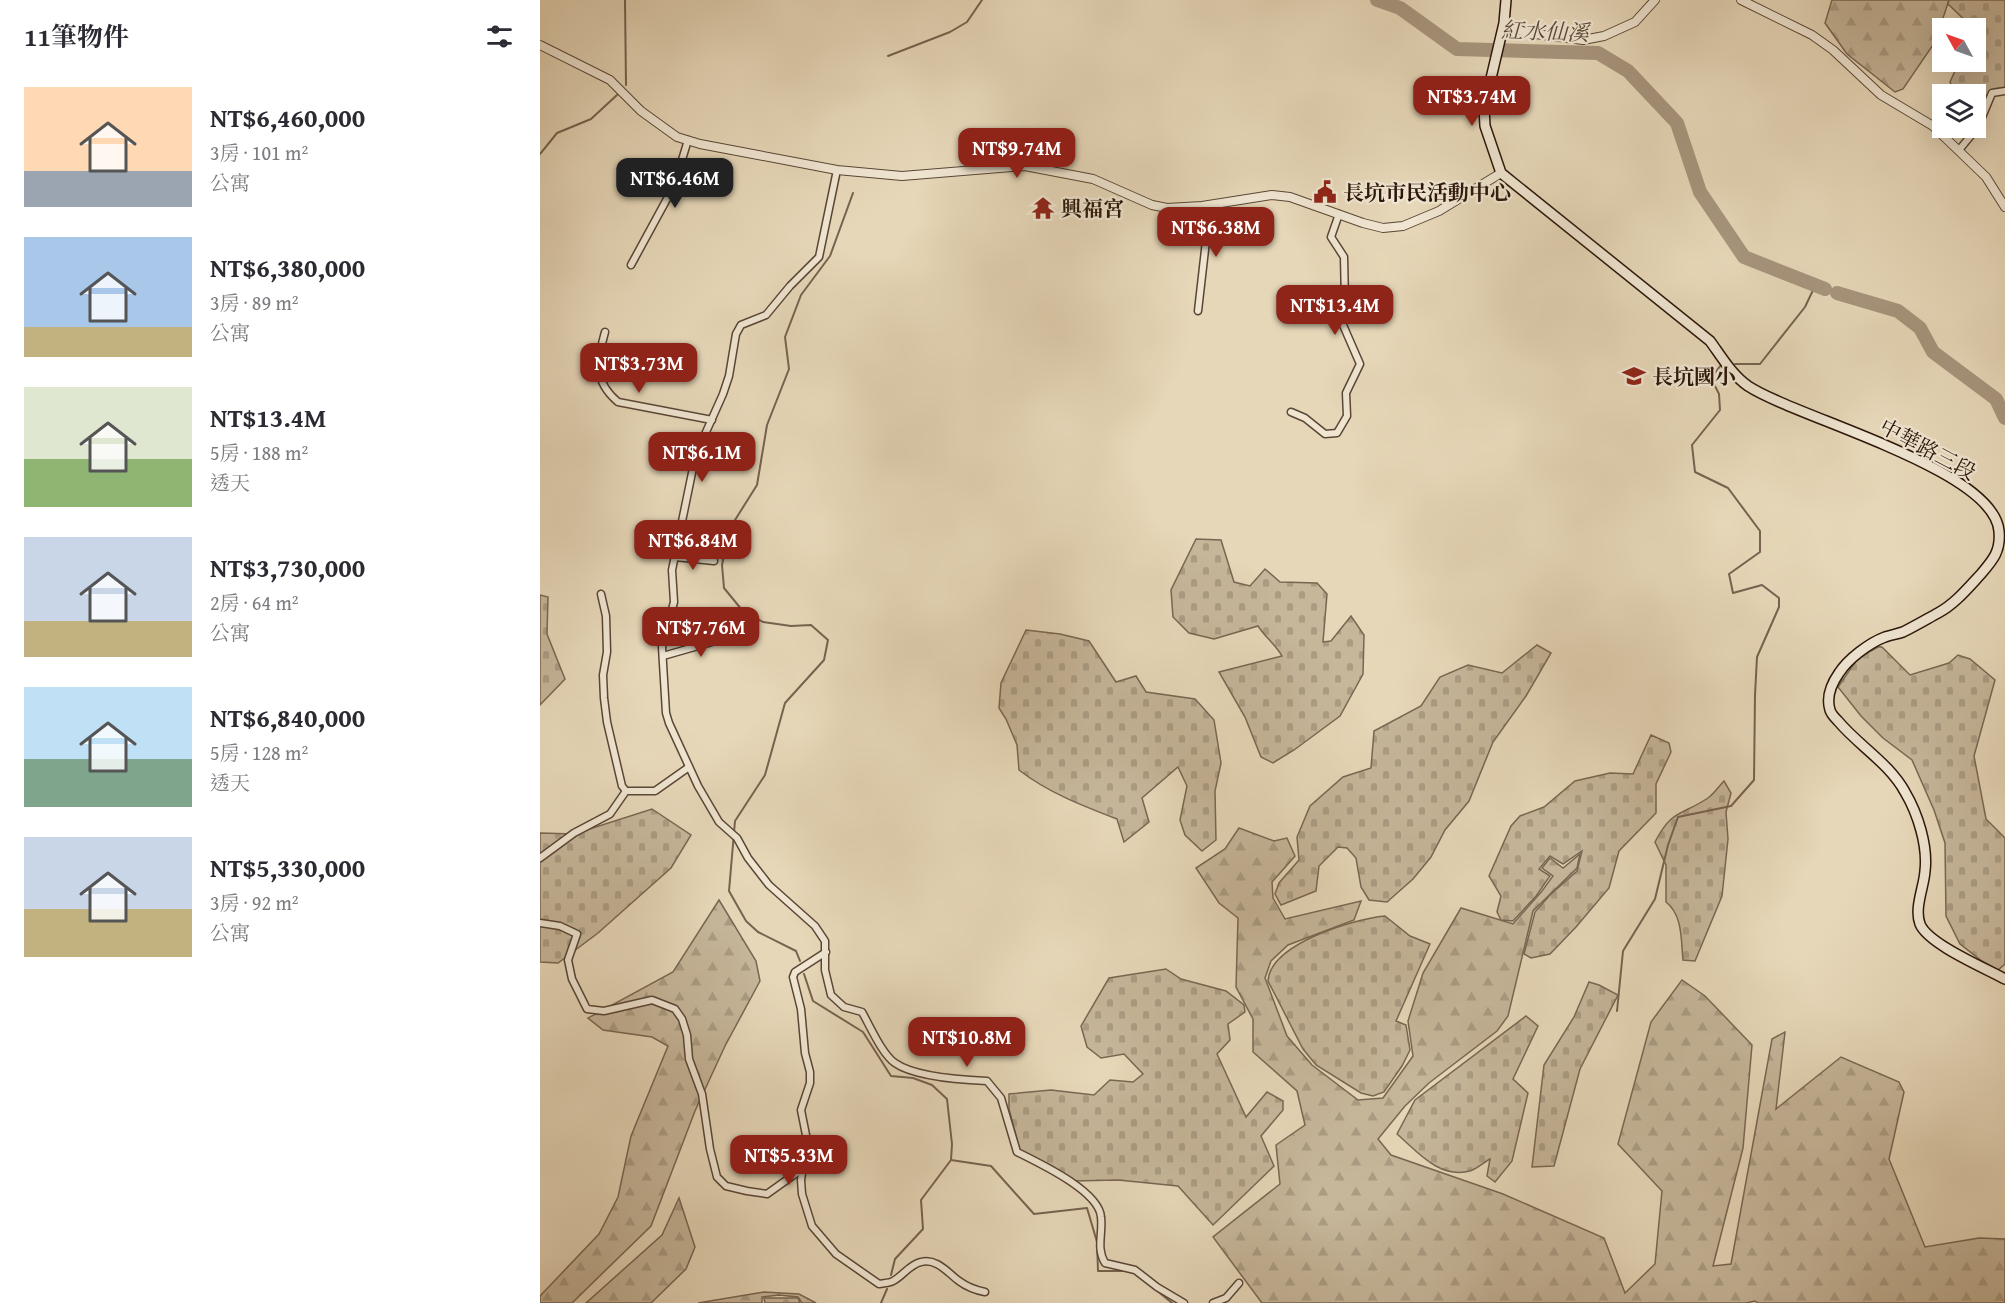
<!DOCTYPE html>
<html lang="zh-TW">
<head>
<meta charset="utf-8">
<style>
	body { margin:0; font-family:"Gentium Book Plus","Noto Serif TC",serif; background:#f7f7f7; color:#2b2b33; height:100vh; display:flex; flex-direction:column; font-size:22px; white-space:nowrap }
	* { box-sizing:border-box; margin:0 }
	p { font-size:20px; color:#7c7c81 }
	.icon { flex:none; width:33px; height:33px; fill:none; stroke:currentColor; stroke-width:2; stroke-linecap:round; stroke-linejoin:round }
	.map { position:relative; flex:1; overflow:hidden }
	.sheet { display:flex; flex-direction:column; background:#fff; width:540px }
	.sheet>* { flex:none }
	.needle { width:39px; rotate:310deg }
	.buttons { position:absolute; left:1392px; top:18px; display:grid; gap:12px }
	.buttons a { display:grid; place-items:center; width:54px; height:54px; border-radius:0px; background:#fff; box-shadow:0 6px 24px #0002; font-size:30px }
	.price { position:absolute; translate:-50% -51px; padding:0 14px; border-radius:12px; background:#8f2418; color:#fff; font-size:20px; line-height:39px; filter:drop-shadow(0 2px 3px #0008) }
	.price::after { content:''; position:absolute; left:50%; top:36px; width:18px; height:14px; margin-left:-9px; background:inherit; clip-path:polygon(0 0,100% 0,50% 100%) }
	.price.active { background:#222; color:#fff }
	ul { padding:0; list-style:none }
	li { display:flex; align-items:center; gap:18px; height:150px; padding:0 24px }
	li span { display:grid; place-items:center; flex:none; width:168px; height:120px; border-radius:0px; color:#555 }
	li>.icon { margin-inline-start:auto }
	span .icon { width:72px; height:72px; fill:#fffc; stroke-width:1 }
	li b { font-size:26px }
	h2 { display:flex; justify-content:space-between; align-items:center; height:72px; padding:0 24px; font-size:26px }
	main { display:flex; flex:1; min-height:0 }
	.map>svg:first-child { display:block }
	.forest { fill:url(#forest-firs); stroke:#796652; stroke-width:1.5 }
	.cemetery { fill:url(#cemetery-stones); stroke:#796652; stroke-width:1.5 }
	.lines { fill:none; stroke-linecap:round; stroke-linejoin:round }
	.stream { stroke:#76624f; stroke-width:2 }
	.river { stroke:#a7957d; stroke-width:14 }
	.minor-casing { stroke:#5a4636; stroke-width:9 }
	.tertiary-casing { stroke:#5a4636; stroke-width:10 }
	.secondary-casing { stroke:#2c160a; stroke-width:12 }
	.minor { stroke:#efe5d1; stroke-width:6 }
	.tertiary { stroke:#efe5d1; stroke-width:8 }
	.secondary { stroke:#efe5d1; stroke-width:9 }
	.labels { text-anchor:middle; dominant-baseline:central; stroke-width:4.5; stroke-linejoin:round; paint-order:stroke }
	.poi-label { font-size:21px; font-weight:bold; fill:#2c160a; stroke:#efe5d1; text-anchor:start }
	.street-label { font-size:21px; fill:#2c160a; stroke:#efe5d1 }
	.water-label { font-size:22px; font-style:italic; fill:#5d4938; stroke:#efe5d1 }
</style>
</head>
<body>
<main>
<section class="sheet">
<h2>11筆物件<svg class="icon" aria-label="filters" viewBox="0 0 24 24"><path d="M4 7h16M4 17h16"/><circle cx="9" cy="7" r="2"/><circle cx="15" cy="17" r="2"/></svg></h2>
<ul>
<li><span style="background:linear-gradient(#ffd9b3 70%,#9aa5b1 0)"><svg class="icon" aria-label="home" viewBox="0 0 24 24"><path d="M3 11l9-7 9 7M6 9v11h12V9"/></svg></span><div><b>NT$6,460,000</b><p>3房 · 101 m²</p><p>公寓</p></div></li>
<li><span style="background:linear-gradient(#a9c7e8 75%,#c2b280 0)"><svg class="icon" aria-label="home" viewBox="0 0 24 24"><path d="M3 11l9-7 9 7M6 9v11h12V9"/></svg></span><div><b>NT$6,380,000</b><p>3房 · 89 m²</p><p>公寓</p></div></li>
<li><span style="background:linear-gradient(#dfe7d0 60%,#8fb573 0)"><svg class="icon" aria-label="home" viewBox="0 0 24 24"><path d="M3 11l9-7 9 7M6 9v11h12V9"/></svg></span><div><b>NT$13.4M</b><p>5房 · 188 m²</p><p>透天</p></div></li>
<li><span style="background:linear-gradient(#c9d6e8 70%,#c2b280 0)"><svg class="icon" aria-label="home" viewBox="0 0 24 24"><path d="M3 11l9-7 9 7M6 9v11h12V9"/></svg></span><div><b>NT$3,730,000</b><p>2房 · 64 m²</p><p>公寓</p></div></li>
<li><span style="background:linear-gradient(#bfe0f5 60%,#7fa58c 0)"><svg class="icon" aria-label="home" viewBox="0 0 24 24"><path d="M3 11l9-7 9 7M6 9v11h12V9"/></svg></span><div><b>NT$6,840,000</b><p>5房 · 128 m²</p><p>透天</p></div></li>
<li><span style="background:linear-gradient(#c9d6e8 60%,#c2b280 0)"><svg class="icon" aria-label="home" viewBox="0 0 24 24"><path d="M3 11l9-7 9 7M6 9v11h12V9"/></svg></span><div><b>NT$5,330,000</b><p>3房 · 92 m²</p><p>公寓</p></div></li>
</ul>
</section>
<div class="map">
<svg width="1465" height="1303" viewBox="0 0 1465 1303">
	<defs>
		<pattern id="forest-firs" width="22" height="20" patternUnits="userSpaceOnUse" patternTransform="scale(1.5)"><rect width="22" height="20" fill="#c6b69a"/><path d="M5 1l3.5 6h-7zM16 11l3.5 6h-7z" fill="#aa9c83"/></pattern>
		<pattern id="cemetery-stones" width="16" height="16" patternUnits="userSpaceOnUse" patternTransform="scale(1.5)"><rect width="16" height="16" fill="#c6b69a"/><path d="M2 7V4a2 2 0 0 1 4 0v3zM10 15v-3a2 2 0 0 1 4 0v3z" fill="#aa9c83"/></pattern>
	</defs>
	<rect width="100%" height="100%" fill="#e6d7b8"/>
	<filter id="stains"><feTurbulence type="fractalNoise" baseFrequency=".00333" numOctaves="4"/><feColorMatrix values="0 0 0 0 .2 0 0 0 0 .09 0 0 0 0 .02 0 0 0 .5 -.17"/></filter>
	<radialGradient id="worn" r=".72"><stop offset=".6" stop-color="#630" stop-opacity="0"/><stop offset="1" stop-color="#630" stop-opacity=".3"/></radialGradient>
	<g class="forest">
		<polygon points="1292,0 1409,0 1395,42 1363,89 1355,92 1307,54 1285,23"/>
		<polygon points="699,828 734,841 747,838 755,856 732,882 733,898 745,919 821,901 814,920 748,945 731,961 725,978 747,1036 772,1065 818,1100 843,1098 873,1056 868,1021 883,973 921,908 973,924 1002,891 1013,876 1002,868 1010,858 1023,868 1040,854 1037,868 993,911 968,1016 957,1031 889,1083 865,1106 838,1139 851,1155 963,1194 1064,1238 1085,1293 1115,1264 1122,1191 1078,1144 1111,1022 1142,980 1165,996 1212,1045 1203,1148 1173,1266 1191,1264 1232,1039 1245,1032 1236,1109 1301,1057 1359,1082 1364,1092 1349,1159 1385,1247 1439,1238 1465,1239 1465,1303 1218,1303 1215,1301 1206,1303 722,1303 673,1237 740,1184 736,1145 765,1125 757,1091 713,1052 713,1019 696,987 698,918 679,903 656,868 685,849"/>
		<polygon points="179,900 216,961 220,981 185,1046 155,1111 111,1226 32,1303 0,1303 0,1296 59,1234 78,1197 91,1136 128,1046 112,1037 63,1030 48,1018 133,972"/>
		<polygon points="139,1198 155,1247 146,1269 111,1303 46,1303 122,1235"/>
		<polygon points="224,1292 259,1294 276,1303 262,1303 258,1297 239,1295 222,1297 222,1303 158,1303"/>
	</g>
	<g class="cemetery">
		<polygon points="1409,0 1465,0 1465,92 1449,93 1436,105 1436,94 1416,94 1410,82 1419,62 1436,62 1436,28 1433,28 1408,4"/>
		<path d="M656,539L681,540L694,582L710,586L725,569L740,582L777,583L787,594L783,642L791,641L811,616L824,635L823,674L800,716L754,750L733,763L721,757L705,717L679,672L742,656C736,645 725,637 718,626L674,639L649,633L633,617L631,590Z"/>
		<polygon points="0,595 8,597 7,634 25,679 0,705"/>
		<path d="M486,630L520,634L549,641L576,682L596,676L606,692L655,699L674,720L681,763L675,791L676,840L662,851L645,835L640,820L647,786L638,767L602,798L609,822L584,842L577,819C543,806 507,792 479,770L477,745L466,719L459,708L461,683Z"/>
		<polygon points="997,645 1011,653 986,696 953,742 929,801 905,830 891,857 873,879 847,902 829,900 821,887 816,858 807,848 798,847 779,866 776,891 741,905 735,894 739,883 759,860 757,837 770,806 803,777 831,768 834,731 881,706 900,677 928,665 962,673"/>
		<polygon points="1338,647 1342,647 1370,675 1409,663 1418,655 1430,659 1455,680 1434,756 1446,819 1465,838 1465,964 1458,970 1442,961 1420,944 1406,916 1405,843 1394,810 1372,760 1343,738 1321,716 1298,687 1318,658"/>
		<polygon points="1111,735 1129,743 1131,752 1116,784 1116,813 1079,851 1069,888 1036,927 1010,954 991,958 984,954 995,912 1010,895 1037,871 1042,851 1023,864 1010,856 999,869 1010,876 996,896 973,921 961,920 957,912 961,896 949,876 971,826 980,816 1004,807 1035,781 1070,773 1093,774"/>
		<path d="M1184,781L1191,793L1186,812L1188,839L1182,896L1155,961L1143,960C1141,941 1143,915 1126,902V865L1115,842C1132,809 1141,816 1168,798C1174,794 1179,786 1184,781Z"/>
		<polygon points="112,809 151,835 131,868 58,933 18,963 0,962 0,833 34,834"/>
		<path d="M845,916L870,936L890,944L856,1021L866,1025L870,1050L862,1066L844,1092L833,1096L821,1093L776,1065L763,1049L728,981C730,944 813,919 845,916Z"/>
		<polygon points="626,969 641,979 686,991 704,1005 705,1012 688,1024 690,1040 677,1054 706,1117 727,1092 743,1101 743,1110 721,1136 734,1166 673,1225 638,1186 578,1180 533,1181 512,1166 480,1151 469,1109 469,1094 511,1090 554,1095 570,1080 593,1082 603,1074 584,1054 561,1058 547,1047 541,1026 569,978"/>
		<polygon points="1049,982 1059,985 1078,995 1040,1069 1014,1166 992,1167 1004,1065 1034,1017"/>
		<path d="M986,1016L998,1026L973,1079L988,1093L972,1161L955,1182L947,1176L950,1159C944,1162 937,1169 930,1171C899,1179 878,1152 857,1134L875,1100Z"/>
		<polygon points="224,1298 258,1298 260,1303 225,1303"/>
	</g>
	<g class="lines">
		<g class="stream">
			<polyline points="85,0 86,85"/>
			<polyline points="348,56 410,32 427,22 442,0"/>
			<polyline points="0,154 17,133 51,119 77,95"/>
			<polyline points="1195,364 1220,364 1265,307 1275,286"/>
			<polyline points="260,961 256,951 218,932 206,921 189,891 195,821 225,775 245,703 284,660 288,640 271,625 251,626 223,622 202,610 184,588 182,565 190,528 217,485 227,425 249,369 245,337 261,295 290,256 313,193"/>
			<polyline points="264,974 273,1001 323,1032 351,1076 373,1078 392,1085 407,1099 412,1144 411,1160 451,1166 494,1214 547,1208 557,1242 558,1271 587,1271"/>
			<polyline points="1077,1011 1083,951 1115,899 1128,845 1138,817 1191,806 1214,780 1215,695 1217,657 1239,607 1239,598 1222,585 1193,593 1189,574 1220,552 1220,531 1188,488 1155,472 1152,445 1180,410 1179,394 1171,378 1181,365"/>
			<polyline points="351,1275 355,1259 383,1229 381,1200 411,1160"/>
			<polyline points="615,1289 632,1303"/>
			<polyline points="341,1303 347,1289"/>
		</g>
		<g class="river">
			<polyline points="837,0 860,8 917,49 1058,53 1088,71 1137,123 1160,192 1204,257 1285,289"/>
			<polyline points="1297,293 1358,311 1380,328 1393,352 1456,399 1465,418"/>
		</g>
		<g class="minor-casing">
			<g id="minor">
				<polyline points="1419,150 1438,127 1452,93 1465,91"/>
				<path d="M297,170L279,257L250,286L226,315L201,325L196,334L189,376L183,394L162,441L153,468L132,570L134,602L122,647L126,713L129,723L158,786L179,822L197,838L208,858L229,885L275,926L285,941V970L291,995L304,1007L322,1012C330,1026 342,1054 355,1063C375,1077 423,1080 447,1081L461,1098L477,1152C499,1163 559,1191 561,1217C563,1234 556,1248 565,1263L595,1270L617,1287L644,1303"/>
				<polyline points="91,265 134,186 148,140"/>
				<polyline points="658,311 666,241 662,206"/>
				<path d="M65,332C57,361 53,381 78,402L172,420"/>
				<polyline points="751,412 765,418 785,434 797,433 807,416 806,393 820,364 803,325 805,301 804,257 791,237 799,214"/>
				<polyline points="135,557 174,561"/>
				<polyline points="61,594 66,616 67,652 63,675 64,698 67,722 82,786 86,791 115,791 149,767"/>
				<polyline points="123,656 193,636"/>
				<polyline points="0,858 34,833 70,814 86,791"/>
				<polyline points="0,923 20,926 37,934 28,960 32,979 47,1009 64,1011 112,1000 135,1009 142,1019 147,1035 149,1059 162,1094 170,1149 177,1177 186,1186 207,1191 227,1194 262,1169"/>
				<path d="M286,952L255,972L253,977L261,1009L265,1053L270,1072V1083L261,1110L267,1140L261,1180L262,1194L272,1226L296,1254L339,1284C344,1283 350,1283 353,1281C363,1276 370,1264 381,1262C397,1258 408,1273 419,1281C427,1287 435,1290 445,1292"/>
				<polyline points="673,1303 686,1298 699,1283"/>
			</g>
		</g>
		<g class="tertiary-casing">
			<g id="tertiary">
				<polyline points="1201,0 1272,35 1293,50 1341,95 1393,126 1446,177 1465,207"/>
				<polyline points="964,23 987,33 1043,40 1064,36 1095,22 1115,0"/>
				<polyline points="0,45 70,80 101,111 137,137 160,144 297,170 362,176 485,166 553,179 612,205 627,208 662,206 732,195 750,197 823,223 843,228 863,226 899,211 961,173"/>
			</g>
		</g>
		<g class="secondary-casing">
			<path id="secondary" d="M966,0L964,23L944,108L945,126L961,173L1170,341C1181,356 1192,375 1208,386C1257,418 1454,469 1459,531C1461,551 1453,560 1441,574C1428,588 1415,604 1398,613C1387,619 1375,626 1363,632C1357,634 1351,635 1345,637C1329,643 1308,659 1299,673C1292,683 1286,697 1290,710C1291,714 1295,718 1298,721C1319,746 1349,763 1365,792C1378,814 1388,846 1385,871C1384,887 1374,908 1380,924C1388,944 1445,968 1465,979"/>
		</g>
		<use href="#minor" class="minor"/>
		<use href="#tertiary" class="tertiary"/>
		<use href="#secondary" class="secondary"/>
	</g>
	<defs>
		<g id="civic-bare" transform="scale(1.8)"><path d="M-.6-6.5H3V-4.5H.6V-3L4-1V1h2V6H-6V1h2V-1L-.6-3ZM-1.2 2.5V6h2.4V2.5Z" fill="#8f2418" stroke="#efe5d1" stroke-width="2.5" paint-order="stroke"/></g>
		<g id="temple-bare" transform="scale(1.8)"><path d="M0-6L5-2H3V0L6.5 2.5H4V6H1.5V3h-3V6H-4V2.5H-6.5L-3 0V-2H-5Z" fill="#8f2418" stroke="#efe5d1" stroke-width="2.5" paint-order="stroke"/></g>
		<g id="school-bare" transform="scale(1.8)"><path d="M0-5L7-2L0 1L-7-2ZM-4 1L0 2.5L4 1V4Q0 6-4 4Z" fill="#8f2418" stroke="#efe5d1" stroke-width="2.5" paint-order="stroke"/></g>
	</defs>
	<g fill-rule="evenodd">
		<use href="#civic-bare" x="785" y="192"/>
		<use href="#temple-bare" x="503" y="208"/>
		<use href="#school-bare" x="1094" y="376"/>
	</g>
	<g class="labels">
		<g class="poi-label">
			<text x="803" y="192">長坑市民活動中心</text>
			<text x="521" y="208">興福宮</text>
			<text x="1112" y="376">長坑國小</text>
		</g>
		<g class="street-label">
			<text transform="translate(1388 449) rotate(28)">中華路三段</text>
		</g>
		<g class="water-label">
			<text transform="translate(1005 31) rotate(2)">紅水仙溪</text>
		</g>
	</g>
	<rect width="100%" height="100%" filter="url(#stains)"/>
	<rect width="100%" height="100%" fill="url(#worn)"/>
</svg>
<div class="buttons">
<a><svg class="needle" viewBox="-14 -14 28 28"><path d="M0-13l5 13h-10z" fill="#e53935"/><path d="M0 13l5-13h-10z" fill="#7c7c81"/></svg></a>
<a><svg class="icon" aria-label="layers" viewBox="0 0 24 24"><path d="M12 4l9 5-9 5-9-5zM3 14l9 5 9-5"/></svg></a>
</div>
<b class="price" style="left:932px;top:127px">NT$3.74M</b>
<b class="price" style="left:477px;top:179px">NT$9.74M</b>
<b class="price active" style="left:135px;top:209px">NT$6.46M</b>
<b class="price" style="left:676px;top:258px">NT$6.38M</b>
<b class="price" style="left:795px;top:336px">NT$13.4M</b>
<b class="price" style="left:99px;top:394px">NT$3.73M</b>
<b class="price" style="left:162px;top:483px">NT$6.1M</b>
<b class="price" style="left:153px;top:571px">NT$6.84M</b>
<b class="price" style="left:161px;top:658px">NT$7.76M</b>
<b class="price" style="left:427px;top:1068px">NT$10.8M</b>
<b class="price" style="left:249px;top:1186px">NT$5.33M</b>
</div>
</main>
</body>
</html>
